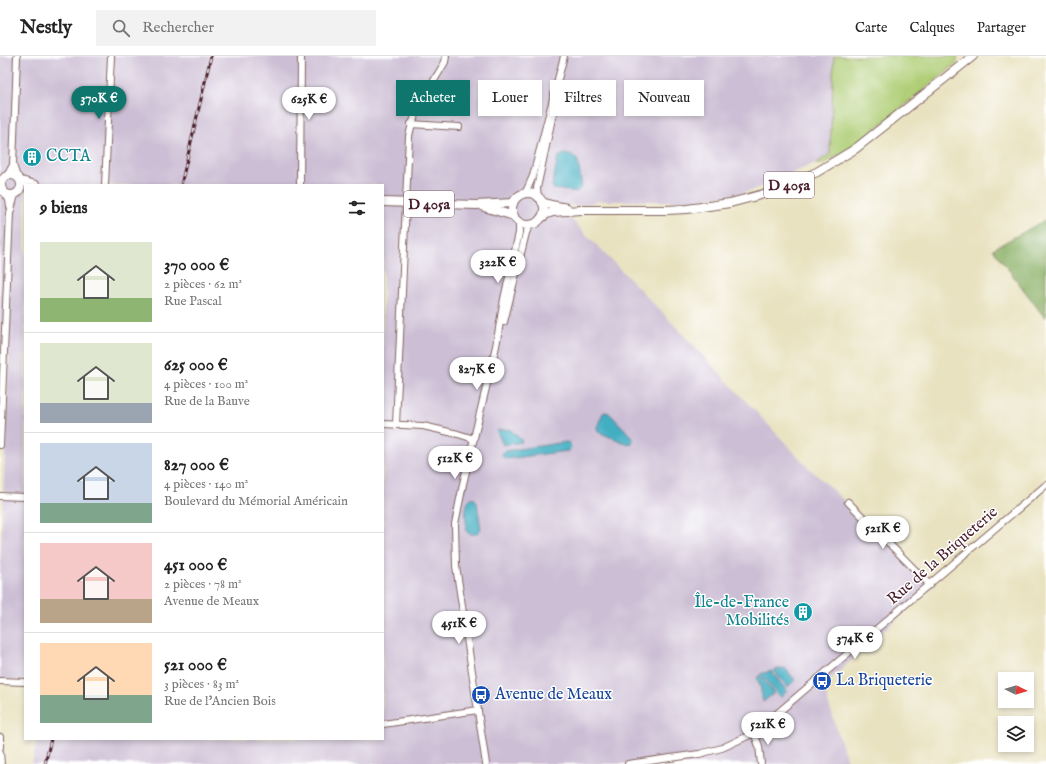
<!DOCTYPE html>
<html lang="fr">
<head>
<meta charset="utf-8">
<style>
	body { margin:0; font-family:"IM FELL English",serif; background:#f2f2f2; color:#222; height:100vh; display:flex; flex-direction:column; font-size:15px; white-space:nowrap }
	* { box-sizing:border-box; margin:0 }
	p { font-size:13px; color:#767676 }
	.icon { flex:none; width:22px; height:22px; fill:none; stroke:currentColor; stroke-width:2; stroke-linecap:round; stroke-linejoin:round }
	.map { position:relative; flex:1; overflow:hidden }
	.drawer { position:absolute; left:24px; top:128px; width:360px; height:556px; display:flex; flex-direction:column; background:#fff; border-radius:0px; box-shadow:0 2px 6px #0003 }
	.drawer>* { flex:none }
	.hud { position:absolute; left:396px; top:24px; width:380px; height:36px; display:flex; gap:8px }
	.needle { width:26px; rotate:95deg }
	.controls { position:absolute; left:998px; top:616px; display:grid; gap:8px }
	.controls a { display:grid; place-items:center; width:36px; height:36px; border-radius:0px; background:#fff; box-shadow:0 2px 6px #0003; font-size:20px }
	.price { position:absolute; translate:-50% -34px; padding:0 9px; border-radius:14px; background:#fff; color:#222; font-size:13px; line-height:26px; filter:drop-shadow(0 1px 2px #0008) }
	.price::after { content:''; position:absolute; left:50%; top:24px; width:12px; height:9px; margin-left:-6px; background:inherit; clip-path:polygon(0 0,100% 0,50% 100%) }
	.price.active { background:#0f766e; color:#fff }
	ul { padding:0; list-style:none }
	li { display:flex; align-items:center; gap:12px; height:100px; padding:0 16px }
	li+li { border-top:1px solid #e0e0e0 }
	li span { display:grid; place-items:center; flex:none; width:112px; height:80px; border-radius:0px; color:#555 }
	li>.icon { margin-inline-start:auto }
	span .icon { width:48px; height:48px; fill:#fffc; stroke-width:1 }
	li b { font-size:17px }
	h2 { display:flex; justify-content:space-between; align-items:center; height:48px; padding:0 16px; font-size:17px }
	.chip { padding:0 14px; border-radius:0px; background:#fff; box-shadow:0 2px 6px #0003; font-size:14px; line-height:36px }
	.chip.active { background:#0f766e; color:#fff }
	header { display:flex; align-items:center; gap:24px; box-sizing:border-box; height:56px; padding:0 20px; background:#fff; border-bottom:1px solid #e0e0e0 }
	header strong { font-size:19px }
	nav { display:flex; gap:22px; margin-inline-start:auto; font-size:14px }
	.search { width:280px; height:36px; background:#f2f2f2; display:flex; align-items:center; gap:10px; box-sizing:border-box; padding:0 14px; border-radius:0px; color:#767676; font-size:15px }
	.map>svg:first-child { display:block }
	.industrial { fill:#ccbed4 }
	.green { fill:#afcd74; stroke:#7c7650 }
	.forest { fill:#8bb066; stroke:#6a6848 }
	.water { fill:#43aec2; stroke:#466676 }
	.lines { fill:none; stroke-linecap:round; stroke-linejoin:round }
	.minor-casing { stroke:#82635f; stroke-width:8 }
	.major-casing { stroke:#82635f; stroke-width:10 }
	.minor { stroke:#fff; stroke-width:6 }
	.major { stroke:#fff; stroke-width:8 }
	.rail-casing { stroke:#4a1f2b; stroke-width:3 }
	.rail { stroke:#fff; stroke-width:1.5; stroke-dasharray:4.5; stroke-linecap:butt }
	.labels { text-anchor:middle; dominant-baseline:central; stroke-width:3; stroke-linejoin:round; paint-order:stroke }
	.shield { fill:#fff; stroke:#80626b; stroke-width:1 }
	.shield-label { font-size:15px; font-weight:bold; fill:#4a1f2b }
	.culture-label { font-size:16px; fill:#0d838f; stroke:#fff; text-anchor:start }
	.street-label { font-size:16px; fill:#4a1f2b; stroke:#fff }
	.transit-label { font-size:16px; fill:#164399; stroke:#fff; text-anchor:start }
</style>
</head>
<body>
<header>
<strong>Nestly</strong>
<div class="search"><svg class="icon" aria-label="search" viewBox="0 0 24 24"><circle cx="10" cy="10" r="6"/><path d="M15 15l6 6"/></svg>Rechercher</div>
<nav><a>Carte</a><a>Calques</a><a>Partager</a></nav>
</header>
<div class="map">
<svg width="1046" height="708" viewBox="0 0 1046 708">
	<rect width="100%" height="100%" fill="#fff"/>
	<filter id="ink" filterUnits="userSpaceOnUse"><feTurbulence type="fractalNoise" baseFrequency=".025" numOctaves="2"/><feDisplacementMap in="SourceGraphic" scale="8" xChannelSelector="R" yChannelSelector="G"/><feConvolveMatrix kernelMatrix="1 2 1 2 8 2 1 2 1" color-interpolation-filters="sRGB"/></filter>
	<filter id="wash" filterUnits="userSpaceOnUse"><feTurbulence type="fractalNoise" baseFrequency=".012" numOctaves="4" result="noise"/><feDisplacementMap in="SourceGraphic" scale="16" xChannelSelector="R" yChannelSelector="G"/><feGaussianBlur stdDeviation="0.9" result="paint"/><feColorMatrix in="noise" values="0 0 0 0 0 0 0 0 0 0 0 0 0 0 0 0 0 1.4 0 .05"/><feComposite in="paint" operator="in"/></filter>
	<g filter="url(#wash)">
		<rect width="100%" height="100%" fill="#e9e2c0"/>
		<polygon class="industrial" points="0,0 834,0 830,99 824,103 773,126 747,136 701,143 682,145 599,145 576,150 567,149 566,158 661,255 808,411 934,529 823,630 848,708 32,708 37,683 383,683 383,129 25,129 25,625 0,623 0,513 9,301 0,301"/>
		<path class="green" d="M834,0H957C958,4 957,6 955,9L852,91L823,108H815L830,98Z"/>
		<polygon class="forest" points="1045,164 1046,166 1046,261 1045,262 993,193"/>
		<g class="water">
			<path d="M564,98C570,99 576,99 578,106L582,131L576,136L554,133L552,130L558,101Z"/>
			<polygon points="606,356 609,357 632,381 633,383 632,387 628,388 598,376 597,371 603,357"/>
			<polygon points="510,373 521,384 522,386 503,389 497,376 498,374"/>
			<polygon points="566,386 570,387 571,392 568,395 506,403 502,400 503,396 505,395"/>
			<path d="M471,442H474L477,446L481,473L476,478H470L467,476C466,466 463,449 471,442Z"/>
			<polygon points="785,612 795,624 788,631 773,614"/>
			<polygon points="771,615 787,635 781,641 780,641 760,618"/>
			<polygon points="759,619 774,637 763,646 760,629 757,623"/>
		</g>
	</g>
	<g filter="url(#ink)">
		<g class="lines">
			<g class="minor-casing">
				<g id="minor">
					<polyline points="411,68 459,71"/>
					<polyline points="7,120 13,109"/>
					<polyline points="17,121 13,109 17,0"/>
					<polyline points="105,129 111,0"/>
					<polyline points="300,129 301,0"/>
					<polyline points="4,136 9,144 10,151"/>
					<polyline points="525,138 533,120 564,0"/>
					<polyline points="538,142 537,132 554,53"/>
					<polyline points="504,266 526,177 530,169"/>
					<polyline points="383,368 423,370 458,378 474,383"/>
					<path d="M396,369L409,80C414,53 432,29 445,6L446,0"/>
					<polyline points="0,389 10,157 15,139"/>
					<polyline points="0,440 25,441"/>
					<polyline points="848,446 930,529"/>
					<polyline points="0,625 25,626"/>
					<polyline points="383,668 478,654"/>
					<polyline points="754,677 759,690 761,708"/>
					<polyline points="0,681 0,691"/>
					<polyline points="0,696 1,708"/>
					<polyline points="486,708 456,510 455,468 463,428 496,290 504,243 519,177 519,166"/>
					<polyline points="628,708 699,698 722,692 754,677 1046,429"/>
				</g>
			</g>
			<g class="major-casing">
				<g id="major">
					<circle cx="11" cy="129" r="10"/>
					<polyline points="21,125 36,129"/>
					<circle cx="528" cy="153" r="16"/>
					<polyline points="383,146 476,149 513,147"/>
					<polyline points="542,146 551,149 567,152"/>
					<polyline points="484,151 514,160"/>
					<polyline points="541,162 547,158 553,156 580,154 666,154 687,153 730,147 771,136 817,116 855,93 973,0"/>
				</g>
			</g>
			<use href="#minor" class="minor"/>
			<use href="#major" class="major"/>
			<g class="rail-casing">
				<g id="rail">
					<polyline points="181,129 211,0"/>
					<polyline points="45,708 51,683"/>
				</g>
			</g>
			<use href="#rail" class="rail"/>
		</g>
	</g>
	<defs>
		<g id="building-disc" transform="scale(1)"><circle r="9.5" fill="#0f9aa8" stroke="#fff"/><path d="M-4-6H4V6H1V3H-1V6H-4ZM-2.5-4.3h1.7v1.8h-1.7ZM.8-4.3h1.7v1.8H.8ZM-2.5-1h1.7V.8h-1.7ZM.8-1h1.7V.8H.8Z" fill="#fff"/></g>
		<g id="bus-disc" transform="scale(1)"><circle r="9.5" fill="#1a4fb4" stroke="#fff"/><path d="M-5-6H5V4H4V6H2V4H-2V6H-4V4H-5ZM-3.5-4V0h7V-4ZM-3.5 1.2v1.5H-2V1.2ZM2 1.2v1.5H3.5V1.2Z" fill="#fff"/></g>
	</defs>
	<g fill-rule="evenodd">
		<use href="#building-disc" x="32" y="101"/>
		<use href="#building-disc" x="803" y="556"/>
		<use href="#bus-disc" x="822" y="625"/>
		<use href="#bus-disc" x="481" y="639"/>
	</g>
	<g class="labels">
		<g class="shield">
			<rect x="764" y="116" width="50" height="26" rx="3"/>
			<rect x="404" y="135" width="50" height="26" rx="3"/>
		</g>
		<g class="shield-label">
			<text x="789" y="129">D 405a</text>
			<text x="429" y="148">D 405a</text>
		</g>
		<g class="culture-label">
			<text x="46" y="101">CCTA</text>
			<text x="789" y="547" text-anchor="end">Île-de-France<tspan x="789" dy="18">Mobilités</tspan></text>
		</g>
		<g class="street-label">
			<text transform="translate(943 500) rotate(-41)">Rue de la Briqueterie</text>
		</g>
		<g class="transit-label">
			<text x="836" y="625">La Briqueterie</text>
			<text x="495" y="639">Avenue de Meaux</text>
		</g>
	</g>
</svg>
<div class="controls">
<a><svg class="needle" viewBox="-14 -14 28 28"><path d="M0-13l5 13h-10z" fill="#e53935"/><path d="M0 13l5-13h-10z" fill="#767676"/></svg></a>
<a><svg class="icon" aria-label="layers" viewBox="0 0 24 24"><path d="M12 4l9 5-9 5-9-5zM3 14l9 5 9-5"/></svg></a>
</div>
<b class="price active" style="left:99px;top:64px">370K €</b>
<b class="price" style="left:309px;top:65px">625K €</b>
<b class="price" style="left:498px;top:228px">322K €</b>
<b class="price" style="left:477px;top:335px">827K €</b>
<b class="price" style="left:455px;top:424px">512K €</b>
<b class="price" style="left:883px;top:494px">521K €</b>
<b class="price" style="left:459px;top:589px">451K €</b>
<b class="price" style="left:855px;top:604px">374K €</b>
<b class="price" style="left:768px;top:690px">521K €</b>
<div class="hud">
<a class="chip active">Acheter</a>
<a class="chip">Louer</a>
<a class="chip">Filtres</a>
<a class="chip">Nouveau</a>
</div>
<section class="drawer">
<h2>9 biens<svg class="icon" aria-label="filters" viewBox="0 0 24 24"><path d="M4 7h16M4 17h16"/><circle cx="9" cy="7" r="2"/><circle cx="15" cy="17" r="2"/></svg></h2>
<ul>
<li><span style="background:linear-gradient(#dfe7d0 70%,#8fb573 0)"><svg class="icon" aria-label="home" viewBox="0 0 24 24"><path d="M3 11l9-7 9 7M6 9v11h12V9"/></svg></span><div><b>370 000 €</b><p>2 pièces · 62 m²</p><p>Rue Pascal</p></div></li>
<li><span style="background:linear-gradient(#dfe7d0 75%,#9aa5b1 0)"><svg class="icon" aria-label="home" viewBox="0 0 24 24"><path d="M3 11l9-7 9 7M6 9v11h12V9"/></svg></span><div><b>625 000 €</b><p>4 pièces · 100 m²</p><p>Rue de la Bauve</p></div></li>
<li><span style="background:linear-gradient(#c9d6e8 75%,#7fa58c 0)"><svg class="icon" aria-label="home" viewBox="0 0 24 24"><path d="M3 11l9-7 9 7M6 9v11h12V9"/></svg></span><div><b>827 000 €</b><p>4 pièces · 140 m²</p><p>Boulevard du Mémorial Américain</p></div></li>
<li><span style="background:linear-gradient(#f6c9c9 70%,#b9a48a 0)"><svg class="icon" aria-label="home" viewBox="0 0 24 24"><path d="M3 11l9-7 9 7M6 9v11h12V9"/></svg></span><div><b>451 000 €</b><p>2 pièces · 78 m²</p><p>Avenue de Meaux</p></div></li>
<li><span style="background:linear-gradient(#ffd9b3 65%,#7fa58c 0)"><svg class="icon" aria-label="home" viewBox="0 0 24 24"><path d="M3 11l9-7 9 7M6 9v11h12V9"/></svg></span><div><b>521 000 €</b><p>3 pièces · 83 m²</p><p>Rue de l'Ancien Bois</p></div></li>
</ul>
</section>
</div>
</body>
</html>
